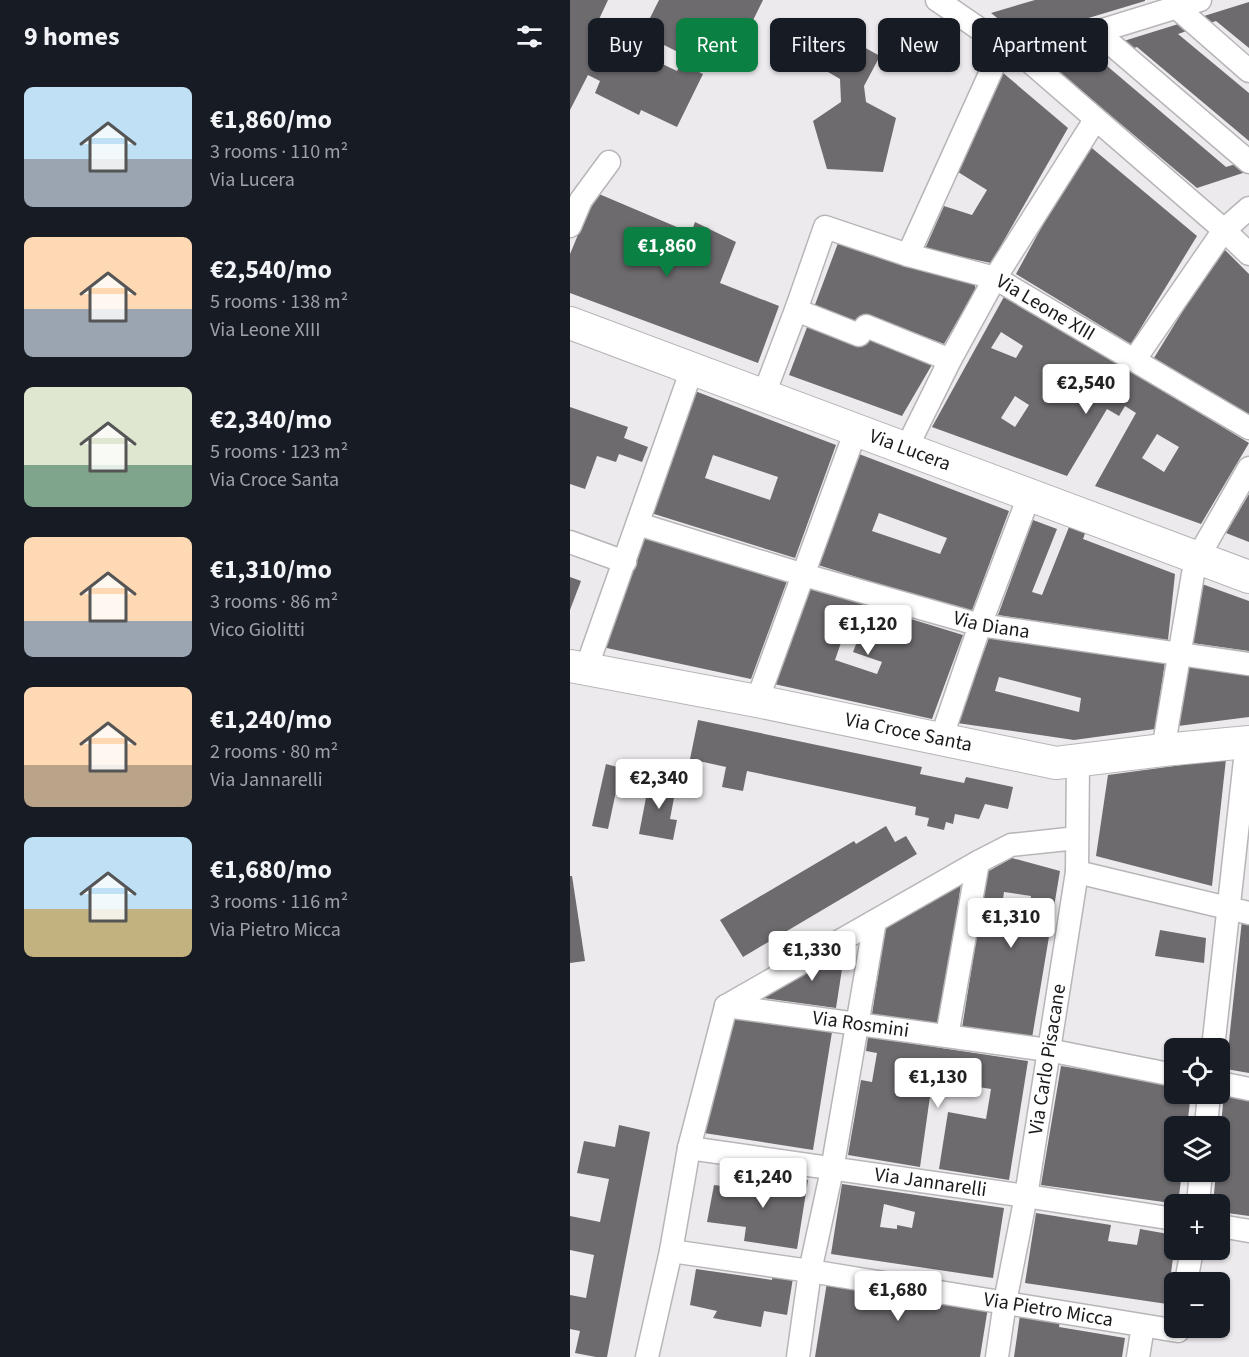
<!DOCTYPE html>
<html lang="en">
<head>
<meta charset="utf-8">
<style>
	body { margin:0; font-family:"Source Sans 3",sans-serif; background:#242831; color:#f1f3f6; height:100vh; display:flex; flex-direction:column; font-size:22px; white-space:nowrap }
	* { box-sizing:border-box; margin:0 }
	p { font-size:20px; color:#9ea1a6 }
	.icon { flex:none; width:33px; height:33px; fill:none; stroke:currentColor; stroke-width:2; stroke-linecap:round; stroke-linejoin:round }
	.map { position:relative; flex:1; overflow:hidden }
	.drawer { display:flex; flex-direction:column; background:#171b24; width:570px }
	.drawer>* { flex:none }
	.banner { position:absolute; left:18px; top:18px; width:570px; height:54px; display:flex; gap:12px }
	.fabs { position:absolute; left:594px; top:1038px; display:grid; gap:12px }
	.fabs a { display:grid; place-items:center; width:66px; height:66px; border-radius:9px; background:#171b24; box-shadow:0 2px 4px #0004; font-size:30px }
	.price { position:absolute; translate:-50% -51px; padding:0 14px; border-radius:6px; background:#fff; color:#222; font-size:20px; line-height:39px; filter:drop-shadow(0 2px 3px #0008) }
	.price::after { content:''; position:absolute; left:50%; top:36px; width:18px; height:14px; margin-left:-9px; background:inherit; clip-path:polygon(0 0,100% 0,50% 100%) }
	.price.on { background:#0b8043; color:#fff }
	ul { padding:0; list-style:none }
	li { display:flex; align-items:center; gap:18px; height:150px; padding:0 24px }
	li span { display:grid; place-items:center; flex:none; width:168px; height:120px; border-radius:9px; color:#555 }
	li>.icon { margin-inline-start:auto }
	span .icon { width:72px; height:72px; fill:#fffc; stroke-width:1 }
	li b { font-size:26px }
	h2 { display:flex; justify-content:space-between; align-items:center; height:72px; padding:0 24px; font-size:26px }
	.tag { padding:0 21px; border-radius:9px; background:#171b24; box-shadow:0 2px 4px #0004; font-size:21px; line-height:54px }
	.tag.on { background:#0b8043; color:#fff }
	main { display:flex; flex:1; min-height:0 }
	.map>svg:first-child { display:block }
	.building { fill:#6e6b6e; fill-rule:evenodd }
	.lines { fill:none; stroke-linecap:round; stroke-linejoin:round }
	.street-casing { stroke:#b8b5b8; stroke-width:25 }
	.secondary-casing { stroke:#b8b5b8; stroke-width:34 }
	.street { stroke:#fff; stroke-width:22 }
	.secondary { stroke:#fff; stroke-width:32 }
	.labels { text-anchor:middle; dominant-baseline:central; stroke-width:4.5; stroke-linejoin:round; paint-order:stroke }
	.street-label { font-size:20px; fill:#1b1a1b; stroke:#edeaed }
</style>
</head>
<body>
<main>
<section class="drawer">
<h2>9 homes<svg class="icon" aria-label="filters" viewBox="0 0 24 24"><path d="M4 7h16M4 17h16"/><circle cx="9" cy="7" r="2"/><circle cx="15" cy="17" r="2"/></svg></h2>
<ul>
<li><span style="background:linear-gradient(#bfe0f5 60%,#9aa5b1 0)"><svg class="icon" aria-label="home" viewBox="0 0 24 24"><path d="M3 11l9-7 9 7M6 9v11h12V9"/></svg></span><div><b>€1,860/mo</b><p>3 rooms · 110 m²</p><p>Via Lucera</p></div></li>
<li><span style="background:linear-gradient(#ffd9b3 60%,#9aa5b1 0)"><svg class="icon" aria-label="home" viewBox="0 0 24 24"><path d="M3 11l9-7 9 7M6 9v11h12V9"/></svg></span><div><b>€2,540/mo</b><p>5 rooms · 138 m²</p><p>Via Leone XIII</p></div></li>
<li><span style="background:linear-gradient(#dfe7d0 65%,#7fa58c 0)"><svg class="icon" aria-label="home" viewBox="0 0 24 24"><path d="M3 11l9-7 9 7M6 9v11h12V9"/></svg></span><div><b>€2,340/mo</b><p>5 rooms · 123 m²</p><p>Via Croce Santa</p></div></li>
<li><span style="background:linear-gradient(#ffd9b3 70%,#9aa5b1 0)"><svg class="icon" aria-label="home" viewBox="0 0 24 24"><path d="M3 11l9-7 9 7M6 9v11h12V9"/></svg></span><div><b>€1,310/mo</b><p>3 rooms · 86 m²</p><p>Vico Giolitti</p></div></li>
<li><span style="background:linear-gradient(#ffd9b3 65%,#b9a48a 0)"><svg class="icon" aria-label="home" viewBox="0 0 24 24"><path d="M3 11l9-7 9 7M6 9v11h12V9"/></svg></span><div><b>€1,240/mo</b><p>2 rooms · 80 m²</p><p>Via Jannarelli</p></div></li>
<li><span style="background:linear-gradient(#bfe0f5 60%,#c2b280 0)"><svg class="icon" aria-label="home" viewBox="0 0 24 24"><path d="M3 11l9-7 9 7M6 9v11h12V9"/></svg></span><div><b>€1,680/mo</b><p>3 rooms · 116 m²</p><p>Via Pietro Micca</p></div></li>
</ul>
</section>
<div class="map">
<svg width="679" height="1357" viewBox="0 0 679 1357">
	<rect width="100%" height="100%" fill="#edeaed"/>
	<g class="building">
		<polygon points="0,0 38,0 24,30 64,50 89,0 193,0 165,57 146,47 136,66 94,45 86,61 107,71 111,63 133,74 107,127 71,110 69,115 25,93 30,81 18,75 0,110"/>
		<polygon points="465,0 575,0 575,1 452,38 421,13"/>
		<polygon points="679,2 679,48 646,21 608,34 679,93 679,141 567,47 530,60 656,167 679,160 679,171 627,188 483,67 483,63"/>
		<polygon points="272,35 310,56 294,86 296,102 326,118 313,172 257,169 243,121 271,102 270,79 253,69"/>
		<polygon points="432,72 498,128 421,263 355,249 374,206 402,215 417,190 388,172"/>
		<polygon points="517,144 627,236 561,344 446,274"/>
		<polygon points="29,194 121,233 125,222 166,242 150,283 209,306 188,363 0,293 0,254 15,218"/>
		<polygon points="271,235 403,280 406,289 374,344 296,314 290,328 243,310"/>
		<polygon points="652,247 679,274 679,416 584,358"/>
		<path d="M435,295L679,443L631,524L525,486L566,413L555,406L549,416L537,409L497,476L362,427ZM431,332L453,346L446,358L421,348ZM445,396L459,405L445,427L431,418ZM587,434L609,447L594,472L572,458Z"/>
		<polygon points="239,322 290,336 363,363 332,416 219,375"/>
		<path d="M125,391L266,445L225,558L81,513ZM143,455L208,477L200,500L135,478Z"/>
		<polygon points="0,407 58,427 54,438 78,447 72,462 49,454 46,462 27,456 15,489 0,484"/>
		<path d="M289,454L439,511L401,613L248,565ZM309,513L377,538L370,554L302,531Z"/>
		<polygon points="679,494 679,542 656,533"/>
		<polygon points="463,520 487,529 462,592 472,595 501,522 517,528 513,539 605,574 598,640 428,615"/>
		<polygon points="72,537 217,581 181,679 32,647"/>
		<polygon points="0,577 11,581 0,610"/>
		<polygon points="632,584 679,601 679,651 622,643"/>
		<path d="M240,588L393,635L362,719L204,684ZM274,634L288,639L283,652L312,662L307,674L265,660Z"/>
		<path d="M419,638L595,662L585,729L504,740L387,723ZM429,677L511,698L509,712L425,691Z"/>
		<polygon points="618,664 679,672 679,717 608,726"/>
		<polygon points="128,720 352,767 350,774 394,783 396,777 443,787 438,809 415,804 409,819 385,814 383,824 376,822 374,830 357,826 359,818 345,815 346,807 177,771 173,791 152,787 156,767 120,759"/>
		<polygon points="656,759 642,886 526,856 538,775"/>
		<polygon points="36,764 51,768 38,829 22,826"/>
		<polygon points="80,777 107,782 100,819 107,820 103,840 69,834"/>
		<polygon points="316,826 325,842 336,836 347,854 173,957 150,920 284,841 286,844"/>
		<path d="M442,858L490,871L462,1038L392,1028L417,872ZM434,892L461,896L457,924L430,919Z"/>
		<polygon points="0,876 2,876 15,961 0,963"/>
		<polygon points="392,877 371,1024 302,1014 317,919"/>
		<polygon points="672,920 679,922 679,1073 656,1069"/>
		<polygon points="590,930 636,938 634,963 585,956"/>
		<polygon points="276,943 266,1008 193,998 193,990"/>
		<polygon points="157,1016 262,1032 243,1150 134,1133"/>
		<polygon points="298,1037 458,1061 439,1180 369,1169 378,1112 416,1119 421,1089 383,1083 385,1073 364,1068 350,1167 278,1155 291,1080 302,1082 307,1053 296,1051"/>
		<polygon points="491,1066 604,1084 604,1094 621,1094 617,1126 604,1126 604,1172 612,1172 608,1204 471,1185"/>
		<polygon points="654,1092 679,1096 679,1216 650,1212 650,1204 643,1204 646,1172 650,1172 650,1137"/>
		<polygon points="49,1125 80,1132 37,1357 26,1357 5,1353 10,1331 0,1329 0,1295 16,1298 24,1255 0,1250 0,1216 30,1222 39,1179 7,1173 14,1141 45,1147"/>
		<polygon points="185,1172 238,1180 227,1249 174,1241 176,1227 137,1222 144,1185 182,1190"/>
		<path d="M272,1184L434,1208L423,1278L261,1254ZM314,1204L345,1212L342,1228L327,1225V1229L310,1227Z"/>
		<polygon points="466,1213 541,1225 538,1241 567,1245 570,1229 604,1235 604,1250 597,1304 455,1283"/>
		<polygon points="126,1269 202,1280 204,1269 224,1272 217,1315 194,1311 191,1327 143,1318 147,1311 120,1305"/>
		<polygon points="258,1276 419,1301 410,1357 245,1357"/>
		<polygon points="450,1315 490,1321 489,1327 555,1338 552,1357 444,1357"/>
	</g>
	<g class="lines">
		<g class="street-casing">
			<g id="street">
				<polyline points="367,0 433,45 452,55 654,230 679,254"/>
				<polyline points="606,7 679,71"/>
				<polyline points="527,32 679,162"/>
				<polyline points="452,55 630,0"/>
				<polyline points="0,226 11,200 39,162"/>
				<polyline points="338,255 433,45"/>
				<polyline points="226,310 289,335 296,326 380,360"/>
				<polyline points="565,359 654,230 679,208"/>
				<path id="s1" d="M194,394L226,310L255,227L338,255L425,278L679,428"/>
				<polyline points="336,449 380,360 425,278 525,120"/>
				<path id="s2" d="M68,524L234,575L410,625L679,664"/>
				<polyline points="0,542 55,562"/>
				<polyline points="16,669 122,369"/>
				<polyline points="187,701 286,430"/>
				<polyline points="371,739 410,625 459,496"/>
				<polyline points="593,750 623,574 627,559 679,468"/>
				<polyline points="507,872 679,913"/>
				<path id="s3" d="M156,1006L478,1050L604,1075"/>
				<polyline points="156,1006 408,862 441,845 507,838"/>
				<polyline points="377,1036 408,862"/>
				<polyline points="643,1048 677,742"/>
				<polyline points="650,1083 679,1089"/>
				<polyline points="636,1126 639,1094"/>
				<path id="s4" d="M119,1148L456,1196L604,1219"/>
				<polyline points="628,1204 631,1172"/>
				<polyline points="650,1226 679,1231"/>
				<path id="s5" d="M101,1251L240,1271L608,1331L609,1328"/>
				<polyline points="616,1282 622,1250"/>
				<polyline points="77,1357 101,1251 119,1148 156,1006"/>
				<polyline points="228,1357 240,1271 262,1170 305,921"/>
				<path id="s6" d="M427,1357L435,1302L456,1196L507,872L508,761"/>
				<polyline points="568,1357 573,1326"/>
			</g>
		</g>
		<g class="secondary-casing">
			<g id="secondary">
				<path id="s7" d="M0,323L679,577"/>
				<path id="s8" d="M0,666L187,701L486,763L593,750L679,742"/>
			</g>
		</g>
		<use href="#street" class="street"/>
		<use href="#secondary" class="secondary"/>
	</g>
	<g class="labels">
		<g class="street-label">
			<text stroke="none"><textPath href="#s1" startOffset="414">Via Leone XIII</textPath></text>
			<text stroke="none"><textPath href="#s7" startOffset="363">Via Lucera</textPath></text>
			<text stroke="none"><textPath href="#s2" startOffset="368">Via Diana</textPath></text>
			<text stroke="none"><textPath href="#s8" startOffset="345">Via Croce Santa</textPath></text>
			<text stroke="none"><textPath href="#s3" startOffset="136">Via Rosmini</textPath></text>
			<text stroke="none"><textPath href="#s6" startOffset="302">Via Carlo Pisacane</textPath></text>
			<text stroke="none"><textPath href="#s4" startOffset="244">Via Jannarelli</textPath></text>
			<text stroke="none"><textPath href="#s5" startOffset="382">Via Pietro Micca</textPath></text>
		</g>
	</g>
</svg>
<div class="fabs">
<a><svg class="icon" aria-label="locate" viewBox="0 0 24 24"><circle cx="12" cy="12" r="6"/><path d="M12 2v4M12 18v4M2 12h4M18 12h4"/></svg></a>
<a><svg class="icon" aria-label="layers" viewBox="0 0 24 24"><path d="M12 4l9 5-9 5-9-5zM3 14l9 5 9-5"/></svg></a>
<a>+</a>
<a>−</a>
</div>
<b class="price on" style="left:97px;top:278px">€1,860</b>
<b class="price" style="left:516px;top:415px">€2,540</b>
<b class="price" style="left:298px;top:656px">€1,120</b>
<b class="price" style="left:89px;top:810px">€2,340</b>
<b class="price" style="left:441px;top:949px">€1,310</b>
<b class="price" style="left:242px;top:982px">€1,330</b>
<b class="price" style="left:368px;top:1109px">€1,130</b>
<b class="price" style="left:193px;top:1209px">€1,240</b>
<b class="price" style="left:328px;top:1322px">€1,680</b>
<div class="banner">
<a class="tag">Buy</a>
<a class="tag on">Rent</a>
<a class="tag">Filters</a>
<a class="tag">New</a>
<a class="tag">Apartment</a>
</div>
</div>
</main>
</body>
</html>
